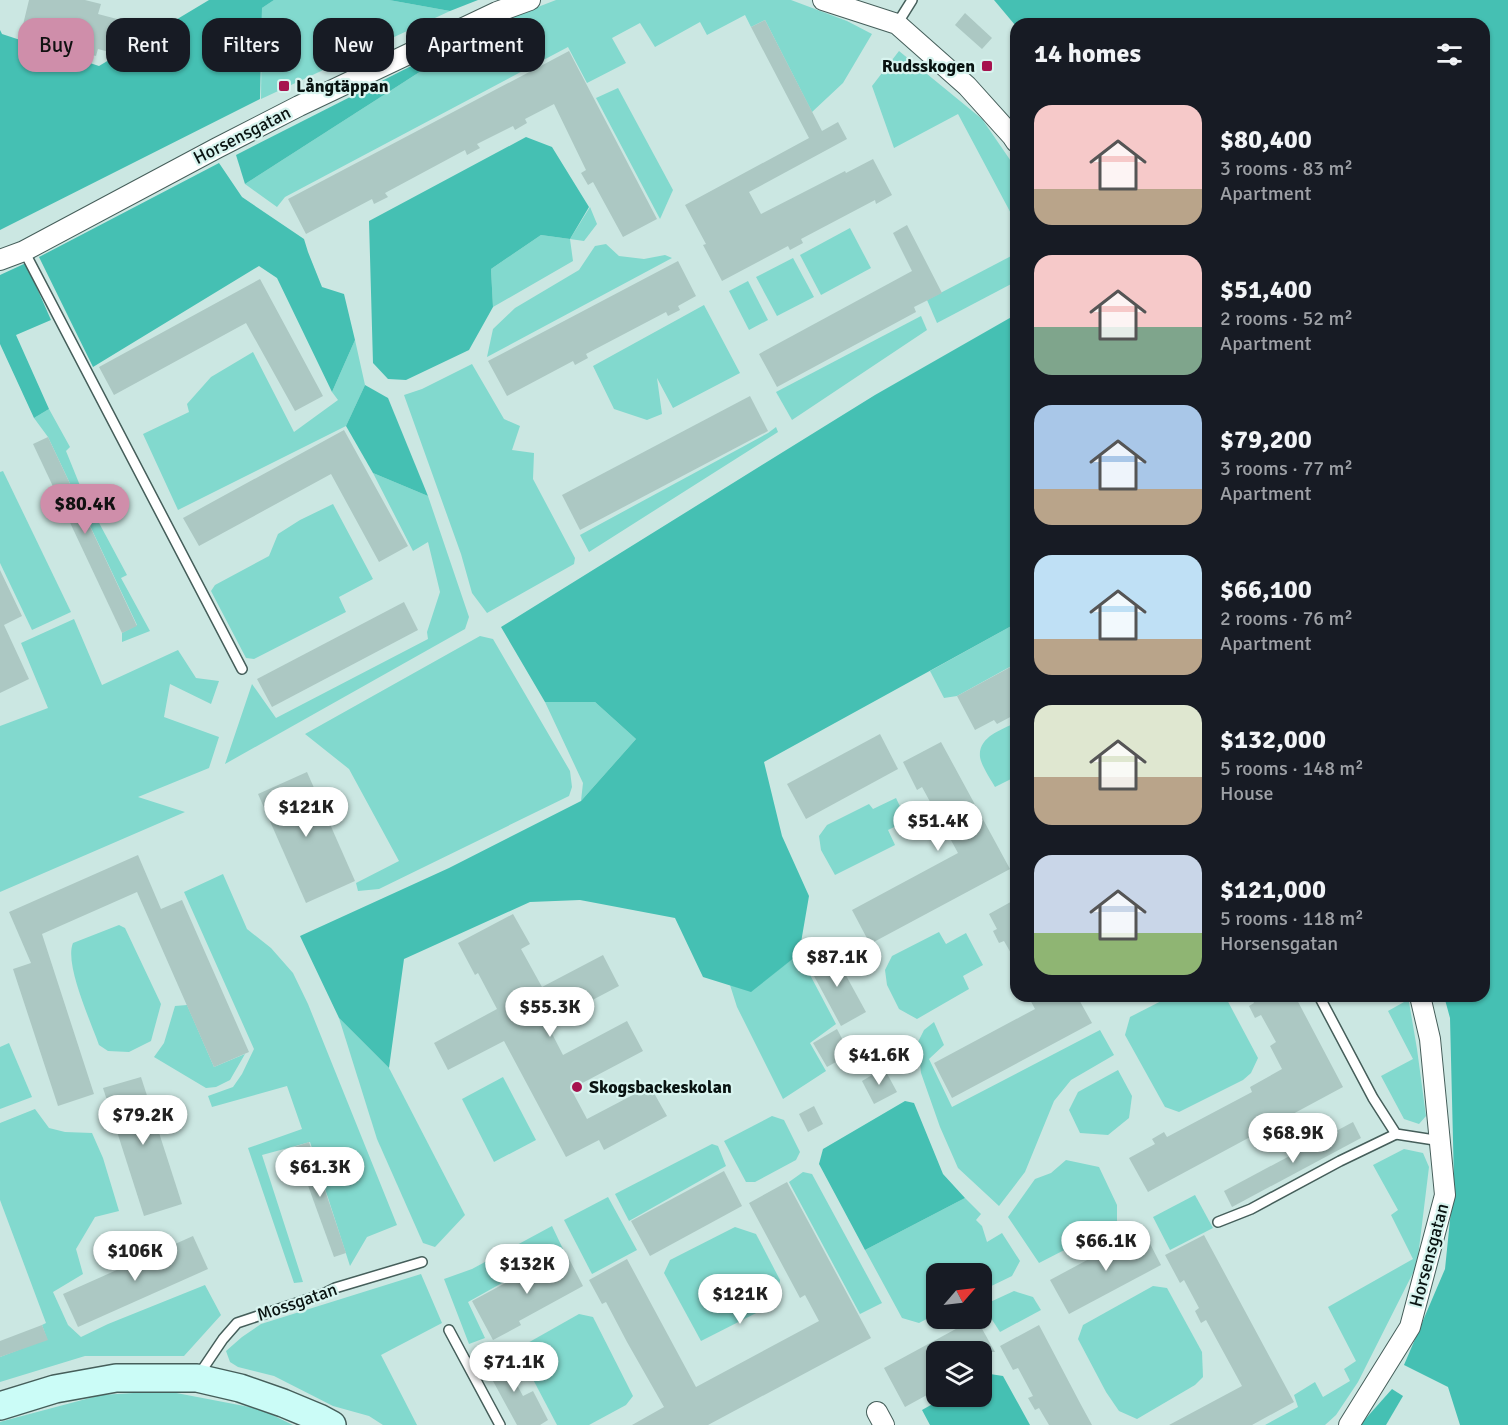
<!DOCTYPE html>
<html lang="en">
<head>
<meta charset="utf-8">
<style>
	body { margin:0; font-family:Signika,sans-serif; background:#242831; color:#f1f3f6; height:100vh; display:flex; flex-direction:column; font-size:22px; white-space:nowrap }
	* { box-sizing:border-box; margin:0 }
	p { font-size:20px; color:#9ea1a6 }
	.icon { flex:none; width:33px; height:33px; fill:none; stroke:currentColor; stroke-width:2; stroke-linecap:round; stroke-linejoin:round }
	.map { position:relative; flex:1; overflow:hidden }
	.sheet { position:absolute; left:1010px; top:18px; width:480px; height:984px; display:flex; flex-direction:column; background:#171b24; border-radius:18px; box-shadow:0 2px 4px #0004 }
	.sheet>* { flex:none }
	.top-card { position:absolute; left:18px; top:18px; width:570px; height:54px; display:flex; gap:12px }
	.needle { width:39px; rotate:62deg }
	.buttons { position:absolute; left:926px; top:1263px; display:grid; gap:12px }
	.buttons a { display:grid; place-items:center; width:66px; height:66px; border-radius:12px; background:#171b24; box-shadow:0 2px 4px #0004; font-size:30px }
	.price { position:absolute; translate:-50% -51px; padding:0 14px; border-radius:21px; background:#fff; color:#222; font-size:20px; line-height:39px; filter:drop-shadow(0 2px 3px #0008) }
	.price::after { content:''; position:absolute; left:50%; top:36px; width:18px; height:14px; margin-left:-9px; background:inherit; clip-path:polygon(0 0,100% 0,50% 100%) }
	.price.selected { background:#cf8eaa; color:#111 }
	ul { padding:0; list-style:none }
	li { display:flex; align-items:center; gap:18px; height:150px; padding:0 24px }
	li span { display:grid; place-items:center; flex:none; width:168px; height:120px; border-radius:18px; color:#555 }
	li>.icon { margin-inline-start:auto }
	span .icon { width:72px; height:72px; fill:#fffc; stroke-width:1 }
	li b { font-size:26px }
	h2 { display:flex; justify-content:space-between; align-items:center; height:72px; padding:0 24px; font-size:26px }
	.pill { padding:0 21px; border-radius:18px; background:#171b24; box-shadow:0 2px 4px #0004; font-size:21px; line-height:54px }
	.pill.selected { background:#cf8eaa; color:#111 }
	.map>svg:first-child { display:block }
	.green { fill:#82d9ce }
	.forest { fill:#45c0b3 }
	.building { fill:#acc8c3 }
	.lines { fill:none; stroke-linecap:round; stroke-linejoin:round }
	.lane-casing { stroke:#455e5a; stroke-width:12 }
	.street-casing { stroke:#455e5a; stroke-width:22 }
	.secondary-casing { stroke:#455e5a; stroke-width:30 }
	.lane { stroke:#fff; stroke-width:9 }
	.street { stroke:#fff; stroke-width:20 }
	.secondary { stroke:#cbfcf7; stroke-width:27 }
	.poi-dot { fill:#a6134e; stroke:#d8f4ef; stroke-width:2 }
	.labels { text-anchor:middle; dominant-baseline:central; stroke-width:4.5; stroke-linejoin:round; paint-order:stroke }
	.poi-label { font-size:18px; font-weight:bold; fill:#091311; stroke:#d8f4ef; text-anchor:start }
	.street-label { font-size:18px; fill:#091311; stroke:#d8f4ef }
</style>
</head>
<body>
<div class="map">
<svg width="1508" height="1425" viewBox="0 0 1508 1425">
	<rect width="100%" height="100%" fill="#cbe7e2"/>
	<g class="green">
		<polygon points="274,0 389,0 450,11 261,99 262,8"/>
		<polygon points="556,0 791,0 847,21 872,34 843,83 812,112 765,20 751,27 745,15 707,35 700,22 655,47 640,23 612,38 626,63 587,83 568,47 285,197 277,207 245,184 496,23"/>
		<polygon points="899,51 982,119 1015,167 1015,221 958,114 894,148 872,86"/>
		<polygon points="618,88 673,190 660,219 596,98"/>
		<polygon points="590,207 597,224 584,241 570,239 573,261 493,307 491,269 541,235 570,239"/>
		<polygon points="850,228 871,268 821,295 800,255"/>
		<polygon points="606,244 619,256 644,259 665,255 672,258 487,357 493,329 515,308 579,270 595,246"/>
		<polygon points="1015,254 1015,282 937,323 927,300"/>
		<polygon points="793,258 814,297 777,316 756,277"/>
		<polygon points="748,281 768,320 749,330 729,291"/>
		<polygon points="704,305 740,373 673,408 657,378 662,414 647,420 614,409 593,366"/>
		<polygon points="921,316 927,330 792,420 776,392"/>
		<polygon points="355,340 365,385 346,426 178,510 143,434 189,412 187,404 211,377 253,352 294,432 338,400 332,392"/>
		<polygon points="472,364 504,419 520,426 512,450 534,453 533,479 575,558 574,564 487,613 472,593 461,554 404,395 422,389"/>
		<polygon points="49,409 70,447 66,451 83,493 127,575 121,578 150,631 122,642 122,633 137,625 48,437 34,418"/>
		<polygon points="776,427 778,432 589,552 580,535 768,433"/>
		<polygon points="3,471 71,612 32,630 0,563 0,472"/>
		<polygon points="373,473 428,496 469,617 465,629 225,764 252,684 276,718 428,639 427,632 440,592 428,542 413,551"/>
		<polygon points="333,504 373,579 339,597 346,612 254,659 246,658 211,591 215,585 269,556 278,534 300,520"/>
		<polygon points="74,619 102,685 178,650 196,678 219,681 211,704 170,684 164,717 219,737 209,768 138,797 185,812 0,892 0,726 48,708 21,643"/>
		<polygon points="1015,624 1015,664 957,696 944,698 930,671"/>
		<polygon points="480,636 493,639 570,771 572,787 569,796 379,889 358,891 356,883 399,861 349,769 305,734"/>
		<polygon points="545,702 595,702 636,739 581,801 583,783"/>
		<path d="M1015,723V777L995,787C991,780 981,765 980,757C978,737 1001,730 1015,723Z"/>
		<polygon points="896,798 907,821 888,830 895,845 835,875 821,850 819,836 827,825 869,804 873,809"/>
		<polygon points="223,874 247,929 271,948 293,973 308,1004 397,1225 367,1237 350,1266 310,1142 262,1155 303,1282 294,1283 248,1148 302,1129 287,1086 212,1107 208,1096 233,1087 242,1074 254,1049 184,892"/>
		<path d="M119,925L125,928L161,1004L151,1041L129,1052L108,1051L99,1045C91,1022 64,964 73,943Z"/>
		<polygon points="939,932 946,944 966,933 983,965 963,976 969,989 917,1019 899,1009 887,985 885,970 892,956"/>
		<polygon points="799,954 836,1024 810,1043 826,1071 783,1099 737,1007 730,985 751,991"/>
		<polygon points="1171,996 1225,996 1258,1058 1251,1073 1243,1080 1179,1112 1165,1107 1125,1035 1130,1017"/>
		<polygon points="1401,996 1408,996 1417,1049 1426,1116 1419,1124 1404,1119 1381,1076 1413,1059 1388,1011 1404,1002"/>
		<polygon points="187,1005 214,1067 245,1054 230,1080 216,1087 206,1088 154,1057 164,1043 175,1006"/>
		<polygon points="339,1018 389,1068 465,1215 435,1247 423,1243 377,1139"/>
		<polygon points="934,1022 944,1045 929,1059 952,1107 1100,1030 1114,1055 1071,1080 1054,1101 1025,1172 999,1206 958,1168 940,1127 921,1073 918,1042 924,1030"/>
		<polygon points="9,1043 32,1097 0,1109 0,1047"/>
		<polygon points="1118,1070 1132,1096 1129,1118 1108,1135 1080,1133 1069,1110 1078,1092"/>
		<polygon points="503,1077 536,1140 494,1162 462,1099"/>
		<polygon points="35,1109 49,1128 65,1132 92,1133 103,1158 119,1211 95,1217 76,1249 83,1274 53,1292 68,1325 81,1337 108,1324 205,1285 221,1315 184,1356 85,1356 0,1382 0,1357 47,1339 42,1325 46,1323 0,1200 0,1123"/>
		<polygon points="772,1116 784,1120 800,1152 796,1160 755,1182 746,1182 724,1141"/>
		<polygon points="712,1144 718,1146 726,1166 629,1221 615,1194"/>
		<polygon points="1404,1149 1423,1153 1429,1167 1417,1265 1358,1382 1336,1415 1325,1425 1265,1425 1298,1407 1294,1395 1315,1382 1323,1397 1350,1381 1344,1369 1356,1361 1328,1307 1413,1259 1391,1215 1398,1210 1373,1165"/>
		<polygon points="1066,1160 1099,1167 1117,1205 1117,1223 1039,1263 1008,1217 1035,1179 1051,1173"/>
		<polygon points="803,1172 812,1174 882,1303 860,1314 789,1182"/>
		<polygon points="1195,1195 1213,1228 1170,1250 1153,1217"/>
		<polygon points="608,1197 637,1250 592,1274 564,1220"/>
		<polygon points="965,1198 981,1214 976,1220 982,1226 987,1242 1002,1233 1020,1261 1012,1276 981,1291 981,1274 936,1274 936,1314 919,1323 902,1318 865,1250"/>
		<polygon points="552,1226 563,1249 468,1302 485,1338 469,1344 444,1279 472,1269"/>
		<polygon points="735,1227 756,1234 780,1280 778,1302 701,1341 664,1273 670,1260"/>
		<polygon points="421,1274 442,1323 381,1355 417,1425 383,1425 369,1416 333,1406 274,1376 238,1367 230,1362 226,1351 242,1337 261,1324"/>
		<polygon points="1153,1286 1167,1288 1202,1352 1203,1377 1195,1385 1137,1419 1119,1411 1106,1392 1078,1339 1083,1325"/>
		<polygon points="1014,1291 1033,1297 1041,1310 1000,1332 989,1315 988,1303"/>
		<polygon points="579,1314 593,1317 633,1396 626,1405 589,1425 557,1425 517,1349"/>
		<polygon points="166,1391 260,1409 293,1425 0,1425 0,1422 7,1420 101,1395"/>
	</g>
	<g class="forest">
		<polygon points="209,0 274,0 262,8 260,99 0,230 0,30 2,34 99,66"/>
		<polygon points="389,0 478,0 450,11"/>
		<polygon points="994,0 1508,0 1508,1425 1460,1425 1448,1387 1404,1365 1445,1269 1454,1181 1450,1018 1444,996 1484,996 1484,24 1016,24 1015,25"/>
		<polygon points="496,23 245,184 236,155"/>
		<polygon points="526,137 552,147 589,207 570,239 541,235 491,269 493,307 469,350 406,380 388,379 373,363 369,221"/>
		<polygon points="219,163 242,197 304,239 308,252 322,287 344,294 355,340 332,392 277,278 259,266 93,367 39,257"/>
		<polygon points="26,263 51,320 16,335 49,409 34,418 0,344 0,275"/>
		<polygon points="1015,315 1015,624 764,762 782,836 809,896 799,954 751,992 703,977 675,918 580,900 530,902 404,959 389,1068 339,1018 300,936 449,868 581,801 636,739 595,702 545,702 501,627 875,395"/>
		<polygon points="365,385 388,398 428,496 373,473 346,426"/>
		<polygon points="905,1101 914,1103 943,1174 965,1198 865,1250 819,1164 823,1149"/>
		<polygon points="990,1374 1003,1376 1030,1425 930,1425 922,1410 945,1397 981,1396 981,1376"/>
		<polygon points="1392,1389 1403,1396 1386,1425 1360,1425"/>
	</g>
	<g class="building">
		<polygon points="29,0 85,0 101,4 98,14 117,19 109,52 98,49 96,56 32,40 33,36 21,33"/>
		<polygon points="965,13 992,38 982,49 955,25"/>
		<polygon points="765,20 822,131 838,122 847,139 749,192 761,214 845,171 846,173 873,159 892,195 876,204 875,200 801,239 803,243 790,250 788,246 722,281 703,245 706,244 685,205 809,138 751,27"/>
		<polygon points="569,51 657,219 623,237 593,182 588,185 581,173 586,170 554,104 525,119 527,123 515,130 513,126 477,144 480,148 467,155 465,150 385,193 388,197 374,204 372,199 306,234 288,199"/>
		<polygon points="907,225 942,293 914,307 916,312 777,387 759,354 912,271 893,233"/>
		<polygon points="678,261 696,296 678,306 680,310 668,316 666,312 586,354 588,358 575,365 573,361 507,396 488,361"/>
		<polygon points="260,279 323,396 295,411 246,323 114,395 99,367"/>
		<polygon points="750,396 768,431 580,530 562,495"/>
		<polygon points="344,430 408,546 379,562 331,474 199,546 183,518"/>
		<polygon points="48,437 137,626 122,633 33,444"/>
		<polygon points="0,570 22,616 4,625 29,679 0,693"/>
		<polygon points="404,602 418,630 272,707 257,679"/>
		<polygon points="1016,664 1016,714 997,724 994,720 975,730 957,696"/>
		<polygon points="880,734 898,769 806,819 787,784"/>
		<polygon points="941,742 1010,869 870,944 852,910 958,853 922,787 917,790 903,762"/>
		<polygon points="307,772 355,881 306,903 258,794"/>
		<polygon points="138,855 161,909 182,900 249,1052 214,1067 137,892 42,934 94,1094 58,1106 13,969 31,963 9,912"/>
		<polygon points="1016,899 1016,962 1004,941 999,943 993,931 997,929 989,914"/>
		<polygon points="513,914 530,944 521,949 542,987 603,955 619,986 547,1024 563,1055 627,1021 643,1051 571,1089 587,1119 650,1086 667,1116 604,1150 599,1140 566,1157 504,1041 448,1070 434,1043 497,1009 478,973 475,975 458,943"/>
		<polygon points="832,950 866,1012 841,1026 807,963"/>
		<polygon points="1028,996 1077,996 1092,1023 952,1098 934,1063 1035,1009"/>
		<polygon points="1251,996 1295,996 1343,1087 1148,1192 1129,1158 1155,1144 1152,1139 1164,1132 1167,1137 1252,1092 1250,1087 1282,1069 1270,1046 1276,1042 1261,1015 1255,1018 1249,1006 1254,1003"/>
		<polygon points="837,1029 850,1054 827,1067 813,1043"/>
		<polygon points="884,1068 897,1092 874,1104 862,1081"/>
		<polygon points="141,1077 182,1204 144,1216 103,1088"/>
		<polygon points="814,1106 823,1124 808,1132 799,1114"/>
		<polygon points="1353,1122 1361,1138 1232,1207 1224,1191"/>
		<polygon points="309,1142 346,1253 334,1257 294,1147"/>
		<polygon points="724,1171 742,1206 650,1256 631,1221"/>
		<polygon points="787,1182 871,1338 708,1425 632,1425 664,1407 627,1342 606,1302 602,1304 589,1280 627,1259 696,1387 819,1321 805,1295 800,1298 749,1203"/>
		<polygon points="1143,1230 1161,1265 1069,1314 1050,1280"/>
		<polygon points="1204,1235 1294,1402 1252,1425 1169,1425 1242,1386 1206,1320 1201,1323 1195,1311 1199,1308 1184,1280 1180,1283 1165,1255"/>
		<polygon points="193,1236 208,1269 78,1327 63,1294"/>
		<polygon points="565,1251 583,1286 519,1321 521,1325 493,1340 472,1301"/>
		<polygon points="976,1318 995,1352 936,1352 936,1390 905,1407 884,1368"/>
		<polygon points="42,1325 48,1340 0,1357 0,1341"/>
		<polygon points="1039,1325 1080,1403 1092,1425 1049,1425 1039,1408 1035,1410 1028,1398 1033,1396 1018,1368 1013,1370 1000,1346"/>
		<polygon points="498,1350 523,1396 533,1391 548,1420 540,1425 517,1425 481,1359"/>
	</g>
	<g class="lines">
		<g class="lane-casing">
			<g id="lane">
				<polyline points="897,24 912,0"/>
				<polyline points="24,251 242,669"/>
				<polyline points="1319,996 1373,1098 1396,1134 1441,1141"/>
				<polyline points="1218,1222 1251,1209 1340,1161 1396,1134"/>
				<polyline points="449,1330 500,1425"/>
				<polyline points="198,1376 223,1339 237,1323 321,1295 335,1288 422,1262"/>
			</g>
		</g>
		<g class="street-casing">
			<g id="street">
				<polyline points="823,0 897,24 967,86 1012,136 1016,142"/>
				<polyline points="0,260 24,251 217,148 299,106 497,12 530,0"/>
				<polyline points="877,1412 884,1425"/>
				<polyline points="1349,1425 1410,1327 1445,1195 1430,1039 1420,996"/>
			</g>
		</g>
		<g class="secondary-casing">
			<polyline id="secondary" points="0,1406 55,1389 116,1378 197,1378 240,1388 283,1403 319,1418 332,1425"/>
		</g>
		<use href="#lane" class="lane"/>
		<use href="#street" class="street"/>
		<use href="#secondary" class="secondary"/>
	</g>
	<g class="poi-dot">
		<rect x="981" y="60" width="12" height="12" rx="3"/>
		<rect x="278" y="80" width="12" height="12" rx="3"/>
		<circle cx="577" cy="1087" r="6"/>
	</g>
	<g class="labels">
		<g class="poi-label">
			<text x="975" y="66" text-anchor="end">Rudsskogen</text>
			<text x="296" y="86">Långtäppan</text>
			<text x="589" y="1087">Skogsbackeskolan</text>
		</g>
		<g class="street-label">
			<text transform="translate(242 135) rotate(-27)">Horsensgatan</text>
			<text transform="translate(1429 1255) rotate(-75)">Horsensgatan</text>
			<text transform="translate(297 1302) rotate(-19)">Mossgatan</text>
		</g>
	</g>
</svg>
<div class="buttons">
<a><svg class="needle" viewBox="-14 -14 28 28"><path d="M0-13l5 13h-10z" fill="#e53935"/><path d="M0 13l5-13h-10z" fill="#9ea1a6"/></svg></a>
<a><svg class="icon" aria-label="layers" viewBox="0 0 24 24"><path d="M12 4l9 5-9 5-9-5zM3 14l9 5 9-5"/></svg></a>
</div>
<b class="price selected" style="left:85px;top:535px">$80.4K</b>
<b class="price" style="left:306px;top:838px">$121K</b>
<b class="price" style="left:938px;top:852px">$51.4K</b>
<b class="price" style="left:837px;top:988px">$87.1K</b>
<b class="price" style="left:550px;top:1038px">$55.3K</b>
<b class="price" style="left:879px;top:1086px">$41.6K</b>
<b class="price" style="left:143px;top:1146px">$79.2K</b>
<b class="price" style="left:1293px;top:1164px">$68.9K</b>
<b class="price" style="left:320px;top:1198px">$61.3K</b>
<b class="price" style="left:1106px;top:1272px">$66.1K</b>
<b class="price" style="left:135px;top:1282px">$106K</b>
<b class="price" style="left:527px;top:1295px">$132K</b>
<b class="price" style="left:740px;top:1325px">$121K</b>
<b class="price" style="left:514px;top:1393px">$71.1K</b>
<div class="top-card">
<a class="pill selected">Buy</a>
<a class="pill">Rent</a>
<a class="pill">Filters</a>
<a class="pill">New</a>
<a class="pill">Apartment</a>
</div>
<section class="sheet">
<h2>14 homes<svg class="icon" aria-label="filters" viewBox="0 0 24 24"><path d="M4 7h16M4 17h16"/><circle cx="9" cy="7" r="2"/><circle cx="15" cy="17" r="2"/></svg></h2>
<ul>
<li><span style="background:linear-gradient(#f6c9c9 70%,#b9a48a 0)"><svg class="icon" aria-label="home" viewBox="0 0 24 24"><path d="M3 11l9-7 9 7M6 9v11h12V9"/></svg></span><div><b>$80,400</b><p>3 rooms · 83 m²</p><p>Apartment</p></div></li>
<li><span style="background:linear-gradient(#f6c9c9 60%,#7fa58c 0)"><svg class="icon" aria-label="home" viewBox="0 0 24 24"><path d="M3 11l9-7 9 7M6 9v11h12V9"/></svg></span><div><b>$51,400</b><p>2 rooms · 52 m²</p><p>Apartment</p></div></li>
<li><span style="background:linear-gradient(#a9c7e8 70%,#b9a48a 0)"><svg class="icon" aria-label="home" viewBox="0 0 24 24"><path d="M3 11l9-7 9 7M6 9v11h12V9"/></svg></span><div><b>$79,200</b><p>3 rooms · 77 m²</p><p>Apartment</p></div></li>
<li><span style="background:linear-gradient(#bfe0f5 70%,#b9a48a 0)"><svg class="icon" aria-label="home" viewBox="0 0 24 24"><path d="M3 11l9-7 9 7M6 9v11h12V9"/></svg></span><div><b>$66,100</b><p>2 rooms · 76 m²</p><p>Apartment</p></div></li>
<li><span style="background:linear-gradient(#dfe7d0 60%,#b9a48a 0)"><svg class="icon" aria-label="home" viewBox="0 0 24 24"><path d="M3 11l9-7 9 7M6 9v11h12V9"/></svg></span><div><b>$132,000</b><p>5 rooms · 148 m²</p><p>House</p></div></li>
<li><span style="background:linear-gradient(#c9d6e8 65%,#8fb573 0)"><svg class="icon" aria-label="home" viewBox="0 0 24 24"><path d="M3 11l9-7 9 7M6 9v11h12V9"/></svg></span><div><b>$121,000</b><p>5 rooms · 118 m²</p><p>Horsensgatan</p></div></li>
</ul>
</section>
</div>
</body>
</html>
